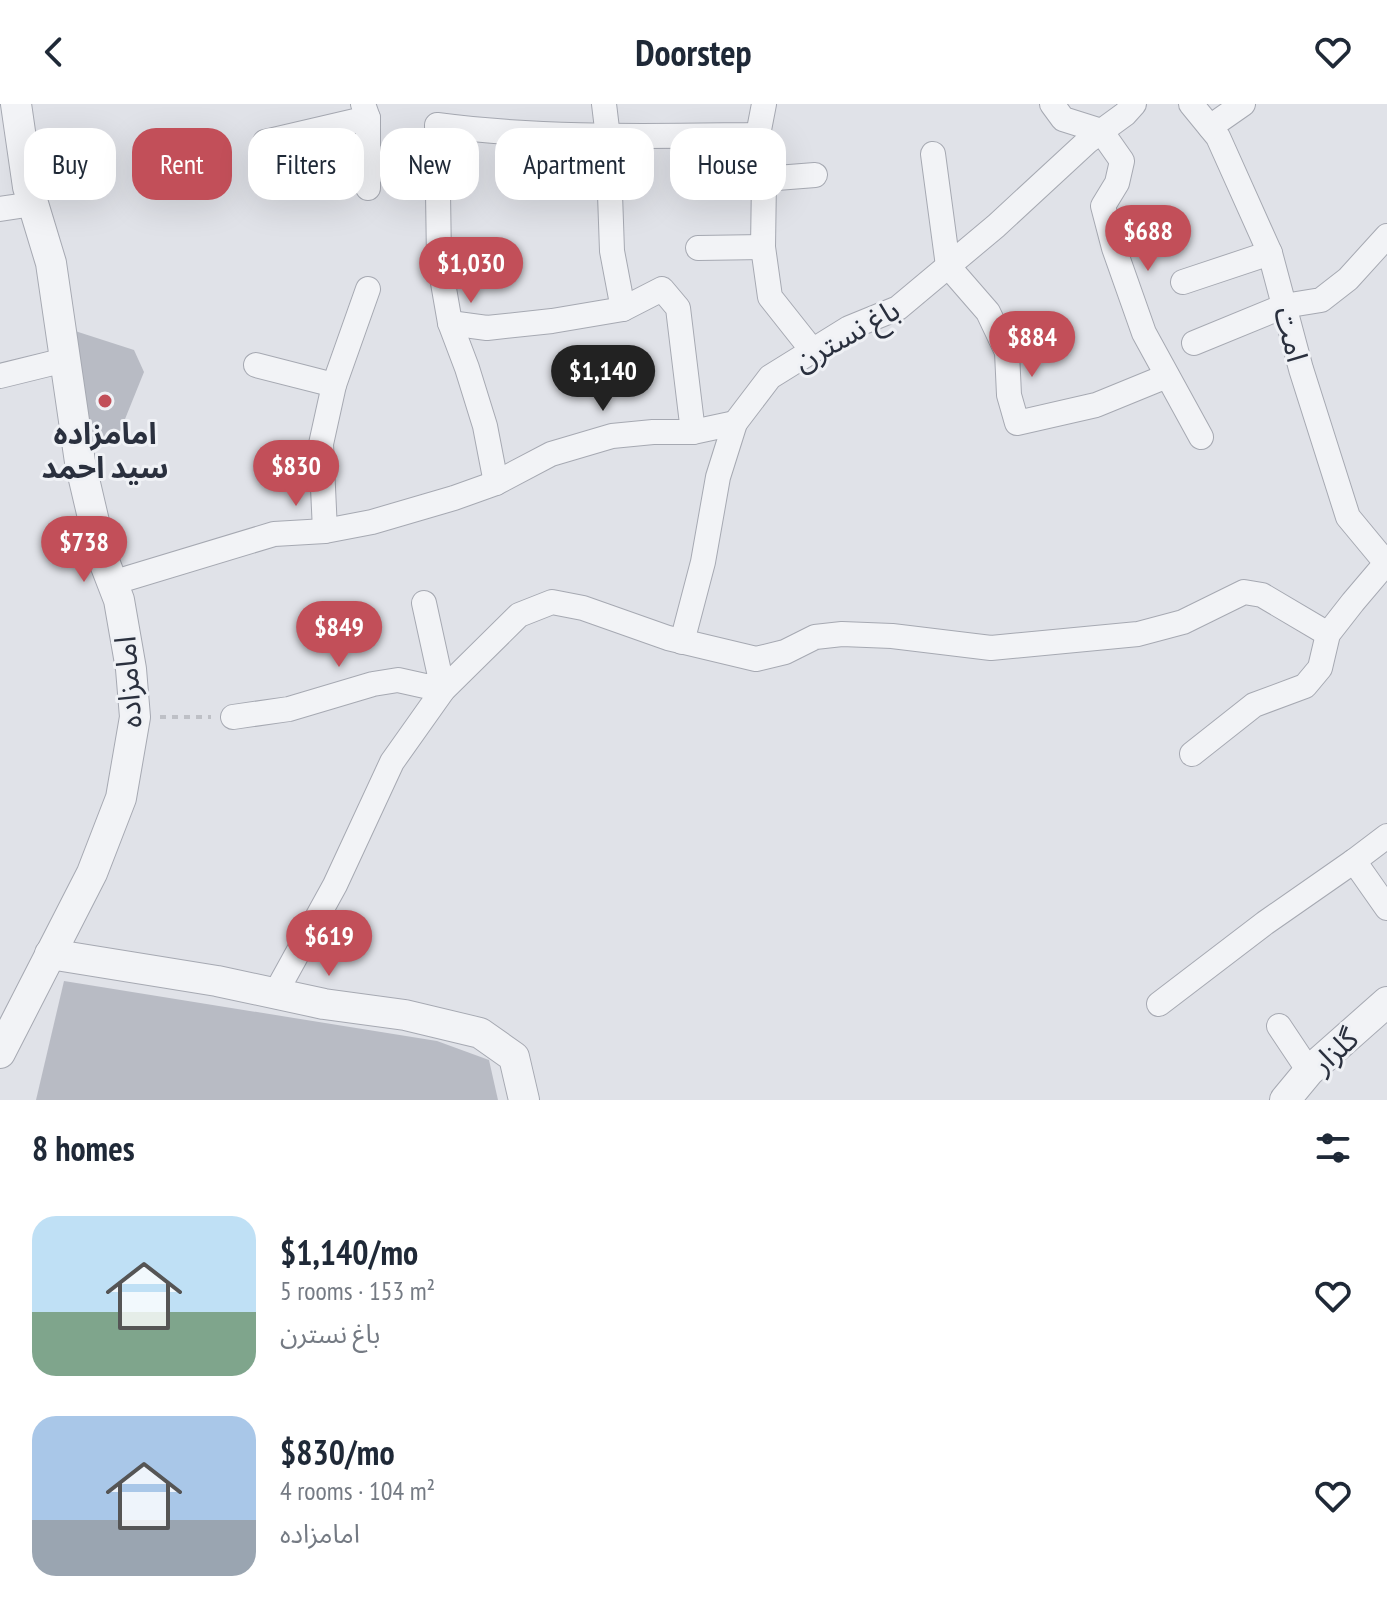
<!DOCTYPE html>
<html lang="en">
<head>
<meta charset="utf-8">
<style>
	body { margin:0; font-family:"PT Sans Narrow","Noto Sans Arabic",sans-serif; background:#f6f6f7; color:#1f2937; height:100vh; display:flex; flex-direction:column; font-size:30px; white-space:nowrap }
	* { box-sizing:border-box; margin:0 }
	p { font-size:26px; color:#747a83 }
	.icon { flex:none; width:44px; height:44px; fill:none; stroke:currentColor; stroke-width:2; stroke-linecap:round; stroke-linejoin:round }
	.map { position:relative; height:996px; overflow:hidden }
	.drawer { display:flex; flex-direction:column; background:#fff; flex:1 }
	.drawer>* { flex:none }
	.hud { position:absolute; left:24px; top:24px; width:800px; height:72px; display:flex; gap:16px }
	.price { position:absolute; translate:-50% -68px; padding:0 18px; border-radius:28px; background:#c24f59; color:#fff; font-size:26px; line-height:52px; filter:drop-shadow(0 2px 4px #0008) }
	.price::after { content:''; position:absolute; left:50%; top:48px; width:24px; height:18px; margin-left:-12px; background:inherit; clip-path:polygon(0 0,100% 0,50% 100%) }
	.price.active { background:#222; color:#fff }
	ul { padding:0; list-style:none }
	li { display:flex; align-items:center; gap:24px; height:200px; padding:0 32px }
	li span { display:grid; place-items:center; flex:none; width:224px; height:160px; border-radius:24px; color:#555 }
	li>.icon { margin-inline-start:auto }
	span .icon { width:96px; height:96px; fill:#fffc; stroke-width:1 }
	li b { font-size:34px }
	h2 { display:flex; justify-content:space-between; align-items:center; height:96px; padding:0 32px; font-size:34px }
	.pill { padding:0 28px; border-radius:24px; background:#fff; box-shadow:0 8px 32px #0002; font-size:28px; line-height:72px }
	.pill.active { background:#c24f59; color:#fff }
	header { display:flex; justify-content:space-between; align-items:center; height:104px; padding:0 32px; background:#fff; font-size:36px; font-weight:700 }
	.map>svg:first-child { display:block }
	.building { fill:#b8bbc4 }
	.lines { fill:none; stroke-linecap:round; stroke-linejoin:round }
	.minor-casing { stroke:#a6a9b2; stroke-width:26 }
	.tertiary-casing { stroke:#a6a9b2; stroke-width:32 }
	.path { stroke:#bec0c6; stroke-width:4; stroke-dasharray:6 6; stroke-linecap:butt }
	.minor { stroke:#f2f3f6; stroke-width:24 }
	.tertiary { stroke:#f2f3f6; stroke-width:30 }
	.poi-dot { fill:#c24f59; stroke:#eff1f5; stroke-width:3 }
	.labels { text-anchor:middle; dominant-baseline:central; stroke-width:6; stroke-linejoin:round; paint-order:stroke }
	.street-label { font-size:30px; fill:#2a303e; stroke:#eff1f5 }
	.poi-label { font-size:30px; font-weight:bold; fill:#2a303e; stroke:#eff1f5 }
</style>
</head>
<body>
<header><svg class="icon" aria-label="back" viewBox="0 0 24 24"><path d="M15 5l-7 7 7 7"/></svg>Doorstep<svg class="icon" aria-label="heart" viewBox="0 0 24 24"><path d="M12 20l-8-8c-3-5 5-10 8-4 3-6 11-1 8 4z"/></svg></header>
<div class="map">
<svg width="1387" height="996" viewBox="0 0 1387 996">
	<rect width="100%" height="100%" fill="#e0e2e8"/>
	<g class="building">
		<polygon points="72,226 134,246 144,268 119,330 101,339 80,325"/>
		<polygon points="64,877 437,937 489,956 498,996 36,996"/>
	</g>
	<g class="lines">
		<g class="minor-casing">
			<g id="minor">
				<polyline points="363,0 368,14 368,84"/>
				<polyline points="604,0 608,33 612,147 623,205"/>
				<polyline points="1052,0 1063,15 1101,27 1122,57 1117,79 1103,102 1114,144 1144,229 1201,333"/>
				<polyline points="1191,0 1218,33 1270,149 1301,265 1348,413 1387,460"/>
				<polyline points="1210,23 1243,0"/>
				<polyline points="758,31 764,0"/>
				<polyline points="265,38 368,14"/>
				<polyline points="933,50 948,162 988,208 1007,248 1009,291 1017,319 1096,301 1167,272"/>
				<polyline points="764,75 815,71"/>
				<polyline points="0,105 33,100"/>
				<polyline points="698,144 763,143"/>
				<polyline points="1183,178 1270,149"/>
				<polyline points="450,219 487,224 552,217 623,205 662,185 678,204 693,328"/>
				<polyline points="1194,239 1284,202 1321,196 1348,175 1387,132"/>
				<polyline points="256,261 334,281"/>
				<polyline points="0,272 65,256"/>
				<path d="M496,379L485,322L467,264L450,219L439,156L437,21C543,35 651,32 758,31L764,75L763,143L770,193L812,246"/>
				<polyline points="325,427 321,340 334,281 368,185"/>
				<polyline points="112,479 274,430 325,427 372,418 454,394 496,379 551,350 612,332 653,328 693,328 735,319"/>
				<polyline points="682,538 703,458 718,373 735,319 770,273 849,224 898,204 996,122 1088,37 1125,10 1134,0"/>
				<polyline points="233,613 289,605 373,580 398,576 443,586 424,499"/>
				<polyline points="1192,650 1254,601 1305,582 1320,564 1328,530 1353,498 1387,458"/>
				<polyline points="1354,757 1387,804"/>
				<polyline points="275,890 335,781 392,658 443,586 519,511 552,498 583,504 668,534 756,555 785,548 815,533 842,530 892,532 991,544 1138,530 1183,518 1244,488 1262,491 1328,530"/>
				<polyline points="1159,900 1265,819 1354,757 1387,732"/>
				<polyline points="1279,922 1309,967"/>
			</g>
		</g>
		<g class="tertiary-casing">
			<g id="tertiary">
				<polyline points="50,850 217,877 324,900 405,911 480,929 514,953 524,996"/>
				<polyline points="0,949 92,769 121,694 135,613 131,565 119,496 102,452 80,358 51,159 28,83 16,0"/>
				<polyline points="1285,996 1309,967 1387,898"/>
			</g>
		</g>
		<polyline class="path" points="160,613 211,613"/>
		<use href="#minor" class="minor"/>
		<use href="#tertiary" class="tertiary"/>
	</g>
	<circle class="poi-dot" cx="105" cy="297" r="8"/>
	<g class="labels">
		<g class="street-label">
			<text transform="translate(846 230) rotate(-29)">باغ نسترن</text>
			<text transform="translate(1292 230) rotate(75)">امت</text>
			<text transform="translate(127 578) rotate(-94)">امامزاده</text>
			<text transform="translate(1334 946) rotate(-42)">گلزار</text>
		</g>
		<g class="poi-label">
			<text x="105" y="328">امامزاده<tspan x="105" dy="34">سید احمد</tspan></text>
		</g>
	</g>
</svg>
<b class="price" style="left:1148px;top:169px">$688</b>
<b class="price" style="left:471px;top:201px">$1,030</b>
<b class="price" style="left:1032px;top:275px">$884</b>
<b class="price active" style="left:603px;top:309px">$1,140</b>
<b class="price" style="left:296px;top:404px">$830</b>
<b class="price" style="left:84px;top:480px">$738</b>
<b class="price" style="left:339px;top:565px">$849</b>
<b class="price" style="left:329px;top:874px">$619</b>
<div class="hud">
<a class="pill">Buy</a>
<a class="pill active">Rent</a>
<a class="pill">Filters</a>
<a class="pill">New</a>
<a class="pill">Apartment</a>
<a class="pill">House</a>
</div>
</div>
<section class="drawer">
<h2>8 homes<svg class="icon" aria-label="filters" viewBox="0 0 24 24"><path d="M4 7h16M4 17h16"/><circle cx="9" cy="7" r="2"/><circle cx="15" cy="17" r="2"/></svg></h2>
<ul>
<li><span style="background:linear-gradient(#bfe0f5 60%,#7fa58c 0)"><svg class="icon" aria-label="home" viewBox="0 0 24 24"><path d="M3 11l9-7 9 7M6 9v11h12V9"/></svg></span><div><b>$1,140/mo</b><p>5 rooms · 153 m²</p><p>باغ نسترن</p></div><svg class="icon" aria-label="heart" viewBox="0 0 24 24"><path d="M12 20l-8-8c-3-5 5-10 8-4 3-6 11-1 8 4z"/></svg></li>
<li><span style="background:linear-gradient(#a9c7e8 65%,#9aa5b1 0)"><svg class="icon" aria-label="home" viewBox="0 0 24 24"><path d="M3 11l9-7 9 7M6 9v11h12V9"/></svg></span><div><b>$830/mo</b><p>4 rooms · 104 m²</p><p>امامزاده</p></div><svg class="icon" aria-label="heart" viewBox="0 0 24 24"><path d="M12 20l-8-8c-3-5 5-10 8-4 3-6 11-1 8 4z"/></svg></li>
</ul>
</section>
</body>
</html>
